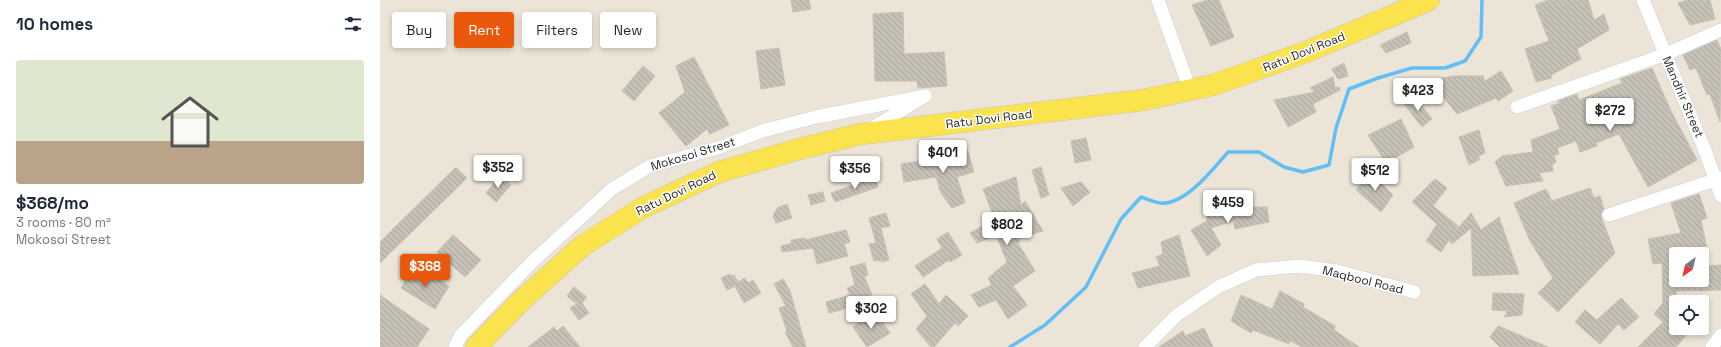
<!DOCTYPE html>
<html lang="en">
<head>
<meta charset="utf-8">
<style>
	body { margin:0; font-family:"Space Grotesk",sans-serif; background:#f6f6f7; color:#1f2937; height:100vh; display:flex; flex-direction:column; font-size:15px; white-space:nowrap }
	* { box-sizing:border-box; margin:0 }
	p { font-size:13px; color:#747a83 }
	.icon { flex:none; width:22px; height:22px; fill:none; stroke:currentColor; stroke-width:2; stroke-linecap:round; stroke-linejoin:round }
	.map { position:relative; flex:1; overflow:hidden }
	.panel { display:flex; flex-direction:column; background:#fff; width:380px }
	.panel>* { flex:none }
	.banner { position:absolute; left:12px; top:12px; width:380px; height:36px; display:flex; gap:8px }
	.needle { width:26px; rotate:214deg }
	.buttons { position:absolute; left:1289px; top:247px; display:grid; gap:8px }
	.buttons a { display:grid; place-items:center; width:40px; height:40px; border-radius:4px; background:#fff; box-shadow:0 2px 6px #0003; font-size:20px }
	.price { position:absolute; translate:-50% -34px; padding:0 9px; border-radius:4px; background:#fff; color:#222; font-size:13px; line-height:26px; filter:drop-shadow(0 1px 2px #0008) }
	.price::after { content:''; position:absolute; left:50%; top:24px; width:12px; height:9px; margin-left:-6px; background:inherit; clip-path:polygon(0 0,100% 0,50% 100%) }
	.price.current { background:#ea580c; color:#fff }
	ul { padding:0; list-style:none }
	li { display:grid; align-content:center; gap:8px; height:212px; padding:0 16px }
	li+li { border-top:1px solid #e0e1e3 }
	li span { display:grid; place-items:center; height:124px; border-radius:4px; color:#555 }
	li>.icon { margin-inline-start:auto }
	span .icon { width:72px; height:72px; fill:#fffc; stroke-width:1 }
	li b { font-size:17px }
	h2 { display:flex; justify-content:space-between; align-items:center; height:48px; padding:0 16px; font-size:17px }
	.chip { padding:0 14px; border-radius:4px; background:#fff; box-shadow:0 2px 6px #0003; font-size:14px; line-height:36px }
	.chip.current { background:#ea580c; color:#fff }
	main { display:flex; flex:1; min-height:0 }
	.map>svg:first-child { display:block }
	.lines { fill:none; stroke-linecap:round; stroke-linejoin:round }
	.stream { stroke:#61bff6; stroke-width:3.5 }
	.building { fill:url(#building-back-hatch); stroke:#c6c1b1 }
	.minor-casing { stroke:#cccee2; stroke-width:14 }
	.primary-casing { stroke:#c7c7c7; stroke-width:22 }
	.minor { stroke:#fff; stroke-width:13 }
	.primary { stroke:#fae34d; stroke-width:21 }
	.labels { text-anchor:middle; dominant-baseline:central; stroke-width:3; stroke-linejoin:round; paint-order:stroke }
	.street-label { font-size:12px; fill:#272727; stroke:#fff }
</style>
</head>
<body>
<main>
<section class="panel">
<h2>10 homes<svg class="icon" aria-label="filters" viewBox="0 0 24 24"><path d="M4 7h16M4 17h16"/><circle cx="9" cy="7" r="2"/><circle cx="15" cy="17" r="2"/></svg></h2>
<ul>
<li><span style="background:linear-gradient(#dfe7d0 65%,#b9a48a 0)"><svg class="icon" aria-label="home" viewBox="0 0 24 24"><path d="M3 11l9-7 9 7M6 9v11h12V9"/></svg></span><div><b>$368/mo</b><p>3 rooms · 80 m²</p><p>Mokosoi Street</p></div></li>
</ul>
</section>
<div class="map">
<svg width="1341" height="347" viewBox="0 0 1341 347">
	<defs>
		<pattern id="building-back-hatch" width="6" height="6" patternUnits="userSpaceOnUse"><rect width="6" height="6" fill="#c6c1b7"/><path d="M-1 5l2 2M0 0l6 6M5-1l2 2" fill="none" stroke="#aaa69d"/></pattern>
	</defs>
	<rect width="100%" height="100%" fill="#ebe4d7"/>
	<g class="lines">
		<path class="stream" d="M630,347L665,325L706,287L741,219L761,197C767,199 774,202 780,203C805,206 833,169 848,152H879L904,167L923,172L949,165L956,128L969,89L998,78L1032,68H1065L1085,61L1101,37L1102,0"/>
	</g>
	<g class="building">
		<polygon points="411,0 429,0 431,9 413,12"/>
		<polygon points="828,0 839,0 854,37 831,46 812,5"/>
		<polygon points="1168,0 1208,0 1214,20 1224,14 1229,30 1197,49 1201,59 1171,75 1172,78 1156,82 1145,49 1169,41 1155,5"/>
		<polygon points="1307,0 1330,0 1335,19 1310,25 1298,3"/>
		<polygon points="523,12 524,54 564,52 567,86 538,88 537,81 495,81 493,14"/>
		<polygon points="1027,32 1031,43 1006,53 1000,45"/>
		<polygon points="1337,40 1341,49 1340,122 1330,94 1327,95 1316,68 1310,70 1303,55"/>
		<polygon points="399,48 405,85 381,89 376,51"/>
		<polygon points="314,57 349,125 330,134 327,129 306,146 279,113 305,92 296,66"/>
		<polygon points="964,63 968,76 958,79 952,69"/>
		<polygon points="263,66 275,76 254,101 242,91"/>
		<polygon points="1272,68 1291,111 1317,160 1268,187 1239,134 1216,143 1217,146 1200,152 1196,141 1177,148 1179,154 1174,155 1176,162 1172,165 1173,171 1159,173 1163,181 1126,186 1115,162 1122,156 1153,152 1151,140 1180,129 1171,106 1179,103 1178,101 1197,94 1199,100 1242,83 1240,79"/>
		<polygon points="1121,71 1133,91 1118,101 1116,98 1077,114 1065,99 1055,79 1075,76 1103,76 1105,81"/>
		<polygon points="953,77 955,88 959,87 960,90 933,104 936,112 908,127 894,100 935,92 930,88"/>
		<polygon points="1034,96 1052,119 1042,127 1024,104"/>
		<polygon points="1021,119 1034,147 1006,163 988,135"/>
		<polygon points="1099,130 1105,153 1098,156 1100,159 1089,165 1079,137"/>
		<polygon points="706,138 711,160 695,163 691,141"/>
		<polygon points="587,149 594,172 577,177 585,203 572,208 561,193 556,177 524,182 521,164 539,161 540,164"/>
		<polygon points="76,167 87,178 0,263 0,242"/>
		<polygon points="661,167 669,195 661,198 652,170"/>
		<polygon points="991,173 1013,195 1001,212 976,190"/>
		<polygon points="120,176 131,185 116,202 106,193"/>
		<polygon points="495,177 498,187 455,202 451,193"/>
		<polygon points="636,177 641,205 645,201 663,231 638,239 640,242 638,243 655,271 633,286 647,305 628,319 616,300 599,307 591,295 612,285 608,278 627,262 616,235 597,243 590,233 615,220 603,189"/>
		<polygon points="1055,179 1067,188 1053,206 1078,226 1074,233 1091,213 1101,230 1119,217 1139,274 1093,276 1091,228 1072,244 1069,240 1061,252 1046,241 1057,224 1032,202"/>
		<polygon points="701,182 710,192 693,206 681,188"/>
		<polygon points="1210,188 1214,198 1220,196 1224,209 1221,213 1221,217 1235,253 1178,312 1158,293 1173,278 1150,241 1134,203 1166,189 1172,201"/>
		<polygon points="443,192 445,201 431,205 428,195"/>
		<polygon points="1319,194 1327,218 1321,220 1328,254 1296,254 1296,280 1322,280 1322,266 1341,265 1341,290 1296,291 1296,328 1312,328 1296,347 1258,347 1283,322 1274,314 1283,303 1282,263 1273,264 1268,239 1301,233 1291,203"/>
		<polygon points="407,204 412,218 396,223 393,216 397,208"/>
		<polygon points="850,207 887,207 889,222 855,229 853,221 831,228 841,245 827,256 811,230 827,221 827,214 851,212"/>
		<polygon points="506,213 510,226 501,228 509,260 501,262 501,260 494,261 489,244 496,243 489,218"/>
		<polygon points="466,230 470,242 464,244 468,256 437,264 433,248 402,252 401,246 412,243 411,240 425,238 425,240"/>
		<polygon points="568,232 582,255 570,262 569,260 543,277 535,266 562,248 557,239"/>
		<polygon points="73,235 101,260 85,277 57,252"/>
		<polygon points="799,235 810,276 758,288 752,273 780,266 776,257 783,254 781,242"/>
		<polygon points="485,263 488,275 484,276 492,295 461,310 449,313 446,302 470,295 467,288 475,285 470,267"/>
		<polygon points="33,268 46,277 49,273 69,286 55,309 21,288"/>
		<polygon points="350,274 351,276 354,275 358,282 365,278 368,283 373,280 381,293 364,303 355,286 347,290 341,278"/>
		<polygon points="403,279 410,291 426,347 413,347 405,332 407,331 399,308 406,306 394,284"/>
		<polygon points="545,284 559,304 566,295 588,316 578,326 575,323 554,347 551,347 536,329 547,316 531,294"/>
		<polygon points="194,287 207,297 202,303 209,313 199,320 190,308 197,304 187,296"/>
		<polygon points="900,291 924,304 923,307 955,326 954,330 979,347 922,347 910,341 909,344 873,330 871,333 851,321 861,295 892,309"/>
		<polygon points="1113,293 1144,294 1142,315 1124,317 1128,311 1112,310"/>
		<polygon points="0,295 49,329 37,347 0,347"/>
		<polygon points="1241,298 1259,317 1244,330 1238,324 1220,344 1195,322 1205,310 1217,320"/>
		<polygon points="495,312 510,333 487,347 473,327"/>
		<polygon points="183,326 200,347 148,347 174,327 177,331"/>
		<polygon points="1118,326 1168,347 1120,347 1110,337"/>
		<polygon points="824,328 833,347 779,347 803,331 805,336"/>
	</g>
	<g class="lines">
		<g class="minor-casing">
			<g id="minor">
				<polyline points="778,0 810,90"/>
				<polyline points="1263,0 1326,153 1341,196"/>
				<polyline points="1137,107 1286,54 1341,30"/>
				<polyline points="1229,215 1341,178"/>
				<polyline points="75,347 81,335 153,261 232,189 270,166 338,148 382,131 436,117 545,96 489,130"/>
				<polyline points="765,347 797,315 838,287 876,270 919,266 957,271 1034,292"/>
				<polyline points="1332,347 1341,335"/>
			</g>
		</g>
		<g class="primary-casing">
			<polyline id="primary" points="96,347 140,302 202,246 264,207 339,172 423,148 481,134 763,100 833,85 926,52 1049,0"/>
		</g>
		<use href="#minor" class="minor"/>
		<use href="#primary" class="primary"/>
	</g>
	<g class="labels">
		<g class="street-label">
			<text transform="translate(924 52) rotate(-22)">Ratu Dovi Road</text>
			<text transform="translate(1303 97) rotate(67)">Mandhir Street</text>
			<text transform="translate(609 119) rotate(-7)">Ratu Dovi Road</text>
			<text transform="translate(313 154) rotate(-17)">Mokosoi Street</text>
			<text transform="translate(296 193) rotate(-26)">Ratu Dovi Road</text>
			<text transform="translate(983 280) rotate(14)">Maqbool Road</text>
		</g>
	</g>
</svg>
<div class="buttons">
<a><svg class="needle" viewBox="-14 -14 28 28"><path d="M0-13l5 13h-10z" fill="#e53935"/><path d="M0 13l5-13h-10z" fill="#747a83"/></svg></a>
<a><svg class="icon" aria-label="locate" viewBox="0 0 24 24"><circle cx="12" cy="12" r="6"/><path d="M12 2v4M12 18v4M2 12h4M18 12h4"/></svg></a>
</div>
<b class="price" style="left:1038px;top:112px">$423</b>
<b class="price" style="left:1230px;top:132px">$272</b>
<b class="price" style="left:563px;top:174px">$401</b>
<b class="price" style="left:118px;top:189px">$352</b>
<b class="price" style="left:475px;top:190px">$356</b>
<b class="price" style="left:995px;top:192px">$512</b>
<b class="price" style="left:848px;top:224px">$459</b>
<b class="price" style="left:627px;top:246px">$802</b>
<b class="price current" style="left:45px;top:288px">$368</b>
<b class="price" style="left:491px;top:330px">$302</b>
<div class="banner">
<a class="chip">Buy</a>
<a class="chip current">Rent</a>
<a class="chip">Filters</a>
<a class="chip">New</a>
</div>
</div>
</main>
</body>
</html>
